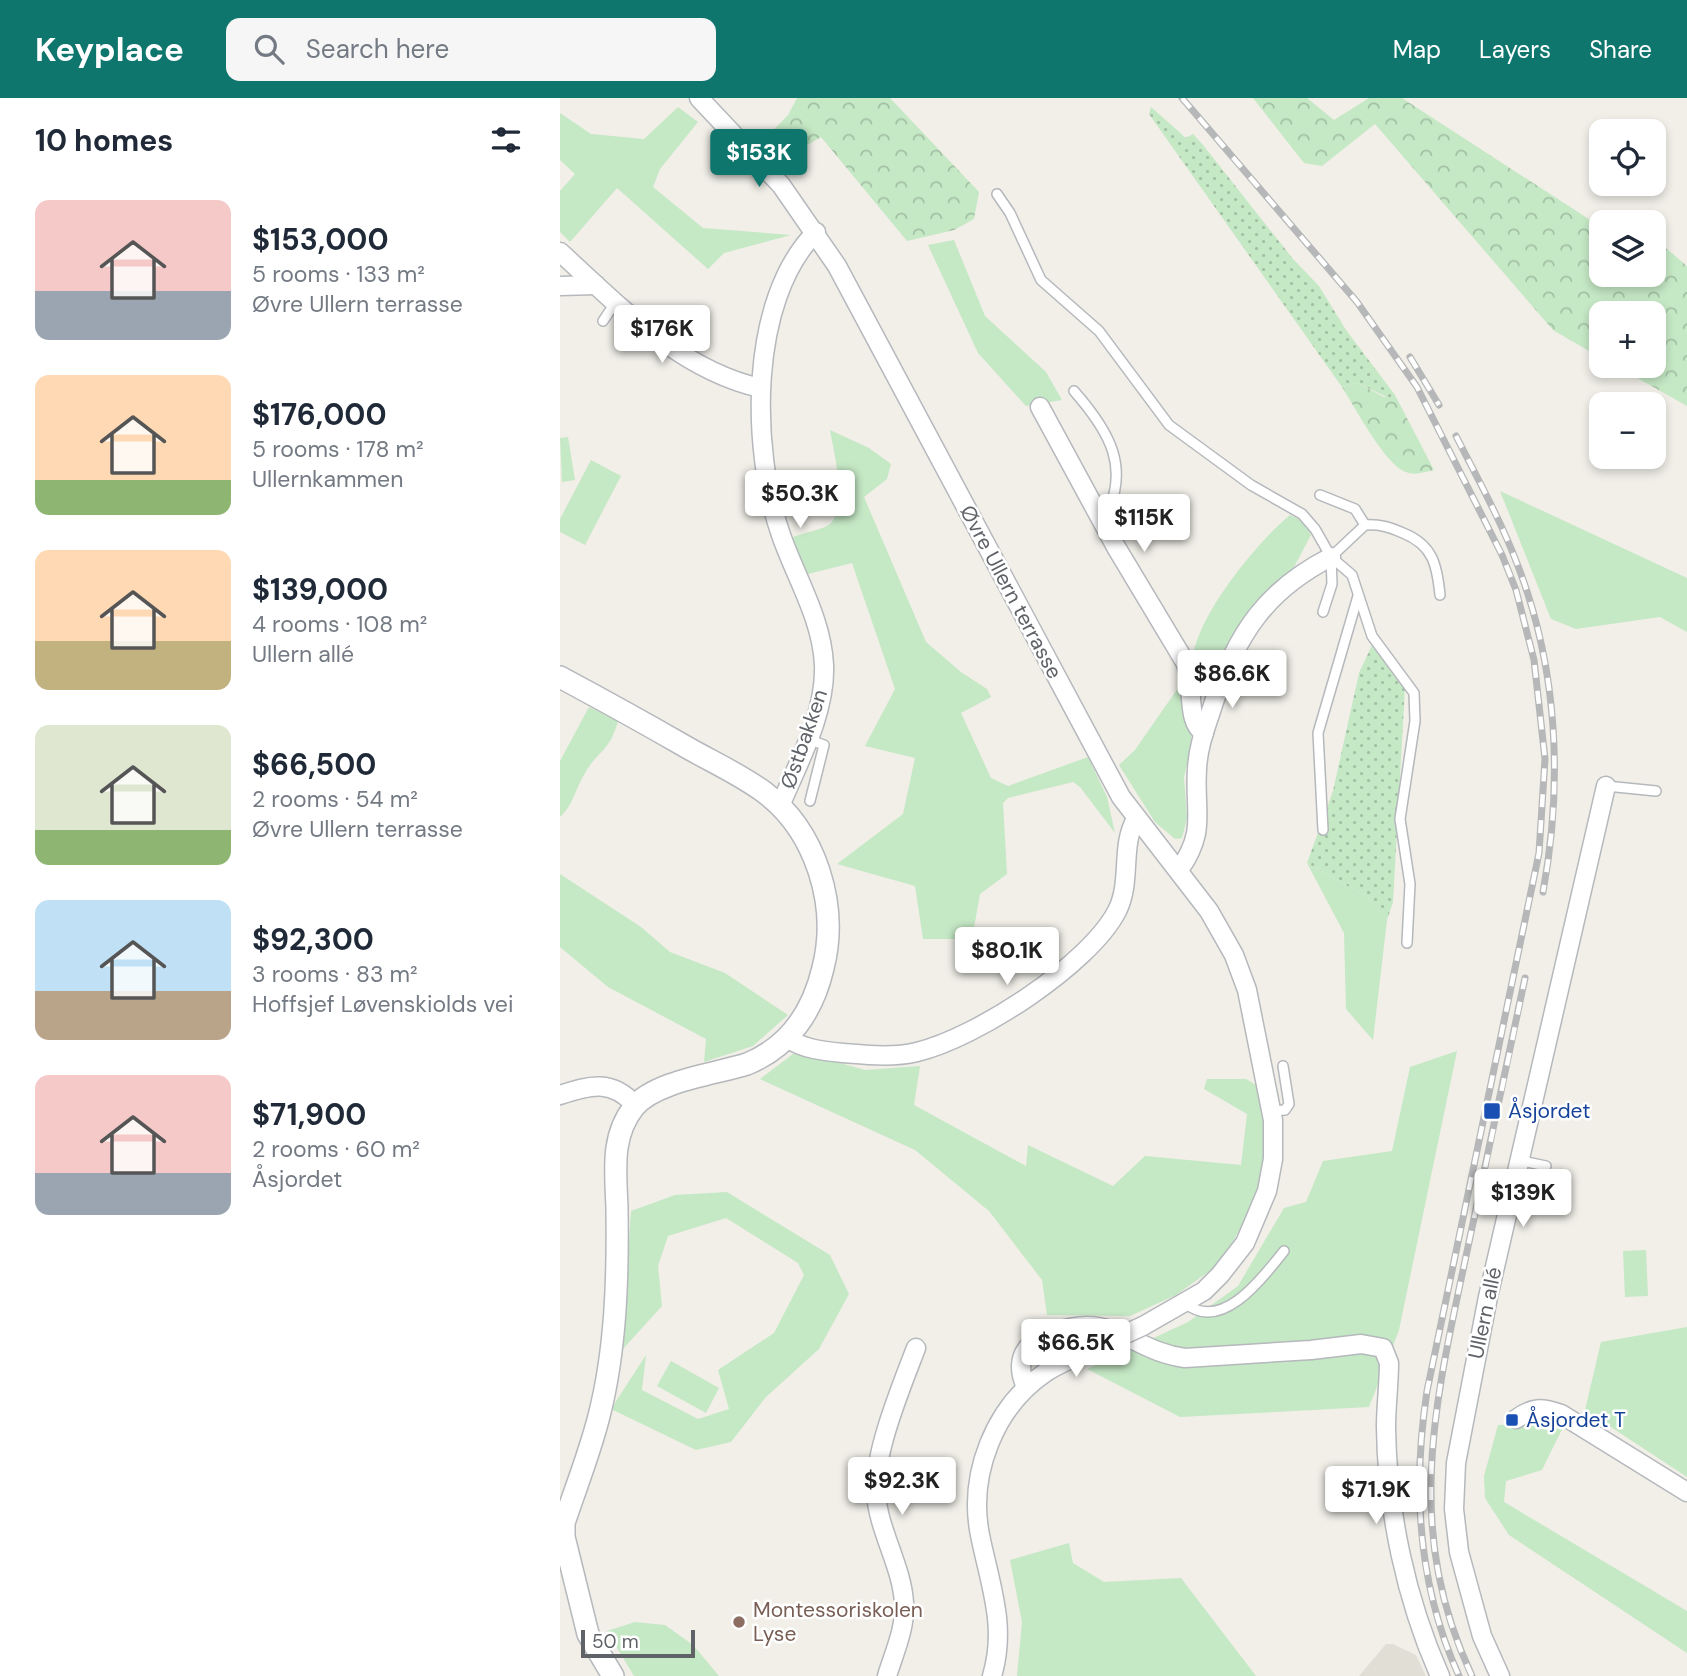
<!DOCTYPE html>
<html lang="en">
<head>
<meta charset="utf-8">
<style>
	body { margin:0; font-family:"DM Sans",sans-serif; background:#f6f6f7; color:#1f2937; height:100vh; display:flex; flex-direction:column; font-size:26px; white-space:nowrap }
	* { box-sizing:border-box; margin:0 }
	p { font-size:23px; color:#747a83 }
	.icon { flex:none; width:38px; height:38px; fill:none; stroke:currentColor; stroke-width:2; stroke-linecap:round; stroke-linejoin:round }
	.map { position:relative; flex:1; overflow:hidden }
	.side { display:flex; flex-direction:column; background:#fff; width:560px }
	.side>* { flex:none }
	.buttons { position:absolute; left:1029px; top:21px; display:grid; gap:14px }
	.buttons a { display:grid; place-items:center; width:77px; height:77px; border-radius:14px; background:#fff; box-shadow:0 4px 10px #0003; font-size:35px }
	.scale { position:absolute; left:21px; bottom:18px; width:114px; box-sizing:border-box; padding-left:7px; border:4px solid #5f6368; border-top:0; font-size:19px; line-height:24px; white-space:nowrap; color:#5f6368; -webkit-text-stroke:5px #fff; paint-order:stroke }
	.price { position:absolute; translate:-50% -60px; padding:0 16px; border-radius:7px; background:#fff; color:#222; font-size:23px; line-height:46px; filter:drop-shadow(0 2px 4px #0008) }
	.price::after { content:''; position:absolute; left:50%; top:42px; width:21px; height:16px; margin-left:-10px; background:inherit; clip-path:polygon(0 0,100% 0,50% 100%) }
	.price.active { background:#0f766e; color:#fff }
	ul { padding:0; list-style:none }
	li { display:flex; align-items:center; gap:21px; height:175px; padding:0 35px }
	li span { display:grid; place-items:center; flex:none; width:196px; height:140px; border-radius:14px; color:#555 }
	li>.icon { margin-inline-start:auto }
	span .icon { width:84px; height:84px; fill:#fffc; stroke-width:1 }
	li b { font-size:30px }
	h2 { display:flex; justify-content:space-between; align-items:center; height:84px; padding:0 35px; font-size:30px }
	header { display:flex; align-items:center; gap:42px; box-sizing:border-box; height:98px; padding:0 35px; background:#0f766e; color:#fff }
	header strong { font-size:33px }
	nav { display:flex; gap:38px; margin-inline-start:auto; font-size:24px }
	.search { width:490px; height:63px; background:#f6f6f7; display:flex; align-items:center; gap:18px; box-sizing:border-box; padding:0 24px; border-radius:14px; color:#747a83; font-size:26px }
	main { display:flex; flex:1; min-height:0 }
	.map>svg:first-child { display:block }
	.education { fill:#e1ded6 }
	.green { fill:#c5e8c5 }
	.forest { fill:url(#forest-crowns) }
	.park { fill:url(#park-dots) }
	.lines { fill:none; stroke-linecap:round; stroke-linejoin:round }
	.service-casing { stroke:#b5b8bc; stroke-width:12 }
	.minor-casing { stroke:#b5b8bc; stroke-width:21 }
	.tertiary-casing { stroke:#b5b8bc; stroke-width:24 }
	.service { stroke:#fff; stroke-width:9 }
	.minor { stroke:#fff; stroke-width:18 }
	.tertiary { stroke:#fff; stroke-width:21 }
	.rail-casing { stroke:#b6b7b8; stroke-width:7 }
	.rail { stroke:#fff; stroke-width:4.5; stroke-dasharray:13; stroke-linecap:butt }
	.minor-bridge-casing { stroke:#b5b8bc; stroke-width:21; stroke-linecap:butt }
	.minor-bridge { stroke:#fff; stroke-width:18 }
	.transit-dot { fill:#1a4fb4; stroke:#fff; stroke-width:2.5 }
	.education-dot { fill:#8d6e63; stroke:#fff; stroke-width:2.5 }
	.labels { text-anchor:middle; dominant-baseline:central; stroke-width:5; stroke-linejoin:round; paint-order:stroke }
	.street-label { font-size:21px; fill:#5f6368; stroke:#fff }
	.transit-label { font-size:21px; fill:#164399; stroke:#fff; text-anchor:start }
	.education-label { font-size:21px; fill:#785e54; stroke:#fff; text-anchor:start }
</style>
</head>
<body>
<header>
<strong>Keyplace</strong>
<div class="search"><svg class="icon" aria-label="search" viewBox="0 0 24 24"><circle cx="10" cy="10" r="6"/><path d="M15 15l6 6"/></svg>Search here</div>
<nav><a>Map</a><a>Layers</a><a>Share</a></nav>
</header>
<main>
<section class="side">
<h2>10 homes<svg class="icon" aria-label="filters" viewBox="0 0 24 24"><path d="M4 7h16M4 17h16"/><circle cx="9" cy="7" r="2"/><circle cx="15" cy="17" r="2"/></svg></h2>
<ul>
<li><span style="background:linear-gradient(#f6c9c9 65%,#9aa5b1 0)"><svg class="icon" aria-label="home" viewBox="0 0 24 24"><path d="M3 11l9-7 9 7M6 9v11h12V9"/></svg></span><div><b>$153,000</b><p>5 rooms · 133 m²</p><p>Øvre Ullern terrasse</p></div></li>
<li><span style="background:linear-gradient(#ffd9b3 75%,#8fb573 0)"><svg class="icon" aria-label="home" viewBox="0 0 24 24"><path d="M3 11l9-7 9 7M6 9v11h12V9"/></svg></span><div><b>$176,000</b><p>5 rooms · 178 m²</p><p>Ullernkammen</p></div></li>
<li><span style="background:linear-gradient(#ffd9b3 65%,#c2b280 0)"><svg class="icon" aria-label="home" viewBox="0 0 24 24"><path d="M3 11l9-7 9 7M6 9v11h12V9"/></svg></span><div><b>$139,000</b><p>4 rooms · 108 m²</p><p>Ullern allé</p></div></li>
<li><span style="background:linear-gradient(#dfe7d0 75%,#8fb573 0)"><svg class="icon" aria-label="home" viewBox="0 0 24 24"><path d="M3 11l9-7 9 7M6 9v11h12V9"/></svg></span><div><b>$66,500</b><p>2 rooms · 54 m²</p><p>Øvre Ullern terrasse</p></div></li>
<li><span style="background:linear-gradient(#bfe0f5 65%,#b9a48a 0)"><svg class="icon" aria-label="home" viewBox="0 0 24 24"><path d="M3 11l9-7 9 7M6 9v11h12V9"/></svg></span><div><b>$92,300</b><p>3 rooms · 83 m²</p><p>Hoffsjef Løvenskiolds vei</p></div></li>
<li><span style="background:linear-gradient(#f6c9c9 70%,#9aa5b1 0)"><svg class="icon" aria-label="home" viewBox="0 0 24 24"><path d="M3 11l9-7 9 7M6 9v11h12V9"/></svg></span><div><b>$71,900</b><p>2 rooms · 60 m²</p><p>Åsjordet</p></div></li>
</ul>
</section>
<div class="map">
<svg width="1127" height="1578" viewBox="0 0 1127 1578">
	<defs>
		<pattern id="forest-crowns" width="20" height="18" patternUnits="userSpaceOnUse" patternTransform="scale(1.75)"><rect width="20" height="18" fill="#c5e8c5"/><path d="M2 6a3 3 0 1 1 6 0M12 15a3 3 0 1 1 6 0" fill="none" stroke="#a3c0a4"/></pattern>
		<pattern id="park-dots" width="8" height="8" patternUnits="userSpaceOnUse" patternTransform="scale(1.75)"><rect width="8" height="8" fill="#c5e8c5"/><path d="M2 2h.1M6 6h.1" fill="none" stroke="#a3c0a4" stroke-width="1.8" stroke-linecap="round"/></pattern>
	</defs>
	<rect width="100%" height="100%" fill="#f1efe8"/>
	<polygon class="education" points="826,1546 833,1546 856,1557 866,1578 799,1578"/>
	<g class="green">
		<polygon points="118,9 138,24 100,71 93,89 143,130 231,137 164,155 148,171 57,90 10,144 0,134 0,93 15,76 0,62 0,15 31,36 84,41"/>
		<polygon points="394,142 425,218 486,274 502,302 466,308 418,255 368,147"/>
		<path d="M270,332L309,350L331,366L327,381L304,399L366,544L401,574L427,591L431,599L401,615L431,680L448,688L528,659L547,699L555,735L520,689L513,684L448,700L443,705L447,776L420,796L412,841H363L355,788L277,766L343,716L355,660L305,648L335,591L292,465L248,476L231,440C242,435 257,433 267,428C290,415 273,350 270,332Z"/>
		<polygon points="8,339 15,382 2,384 0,340"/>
		<polygon points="31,362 61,378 25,447 0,434 0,421"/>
		<polygon points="940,393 1127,480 1127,534 1100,519 1016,531 991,521"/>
		<path d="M730,417L745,424L751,437L733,471L700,501L670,543L647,601L632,569C631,524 696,445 730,417Z"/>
		<polygon points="625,580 632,644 624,679 627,720 622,740 615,741 595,724 559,667 575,652"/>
		<path d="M29,609L58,623C49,655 38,652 25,675C15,691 14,706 0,719V663Z"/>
		<polygon points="747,765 807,799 827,822 813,942 786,911 784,835"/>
		<polygon points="0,776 81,829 110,854 165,875 228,917 193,948 144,964 146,941 48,889 0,849"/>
		<polygon points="237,953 305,972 360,968 354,1007 466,1068 468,1047 553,1088 585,1058 681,1067 687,1016 644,991 647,981 686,981 700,989 710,1024 706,1063 691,1111 661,1165 616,1197 570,1218 487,1217 482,1182 429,1113 355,1052 200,981"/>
		<polygon points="897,953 839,1232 809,1309 620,1319 527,1271 628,1224 678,1188 724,1110 746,1104 763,1063 832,1053 850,969"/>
		<polygon points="167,1094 270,1157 289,1196 259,1251 206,1299 171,1344 136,1352 51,1311 86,1257 82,1292 138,1321 169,1311 158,1272 214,1235 244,1177 238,1165 166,1120 108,1138 98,1168 102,1208 62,1252 71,1113 115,1097"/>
		<polygon points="1086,1152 1088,1198 1065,1199 1063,1153"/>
		<polygon points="1127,1229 1127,1379 1025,1312 1041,1244"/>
		<polygon points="111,1263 159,1290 146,1315 97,1288"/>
		<polygon points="1005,1325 982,1372 946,1383 944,1404 1127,1513 1127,1555 949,1437 925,1400 924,1378 938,1327"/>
		<polygon points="509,1445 513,1465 544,1484 621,1480 696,1578 457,1578 462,1524 450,1462"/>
		<polygon points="75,1524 105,1527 133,1547 159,1578 74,1578 47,1533"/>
	</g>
	<g class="forest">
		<polygon points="237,0 330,0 419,94 414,121 394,132 347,143 261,39 215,66 201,45 228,17"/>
		<polygon points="693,0 747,0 774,22 809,0 842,0 1041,129 1041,177 1094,177 1094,140 1127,168 1127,308 1056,268 1094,268 1094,215 1041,215 1041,260 993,232 815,26 762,68 744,65"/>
		<path d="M797,285L824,299L835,297L874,372C864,374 855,378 846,374C825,367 795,309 782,289Z"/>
	</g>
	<g class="park">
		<polygon points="591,9 626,40 633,36 643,47 733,161 759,188 786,232 835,297 829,300 797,285 782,289 589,16"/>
		<polygon points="812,547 845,589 833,804 827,822 807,799 747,765 773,693 799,575"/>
	</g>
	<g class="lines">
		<g class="service-casing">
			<g id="service">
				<polyline points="437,96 450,115 481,182 539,233 609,327 691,387 742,416 755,431 771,459 792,477 812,538 854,595 855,623 840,721 850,786 847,845"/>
				<polyline points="43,223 55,205"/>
				<path d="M514,293C550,334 572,371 543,424"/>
				<polyline points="760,397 795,411 805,427"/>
				<path d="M805,427C820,426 829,429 843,435C873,447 877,467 880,497"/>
				<polyline points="763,514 772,486 771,459 805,427"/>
				<polyline points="248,641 264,647 250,703"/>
				<polyline points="1046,688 1096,693"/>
				<polyline points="763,732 758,635 798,498"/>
				<polyline points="712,1013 725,1012 729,1006 723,968"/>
				<polyline points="958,1062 986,1068"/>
				<path d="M625,1205C662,1236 704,1178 724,1153"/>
			</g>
		</g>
		<g class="minor-casing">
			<g id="minor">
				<polyline points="139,0 221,87 277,168 561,699 649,813 674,857 687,892 713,1022 713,1061 707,1093 685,1145 660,1177 644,1193 583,1228"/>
				<path d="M0,154C59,208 120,272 200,290"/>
				<polyline points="0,188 36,187"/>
				<path d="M480,309L556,449L625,564C635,584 625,624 644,635"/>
				<path d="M220,708C238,665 266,615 264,567C262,521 236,480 221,437C191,352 188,202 256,134"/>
				<path d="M619,772C647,733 634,714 637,671C638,647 647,626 654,604C677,536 706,492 771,459"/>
				<path d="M227,940C243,951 263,953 283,955C307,957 332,960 357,954C416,940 529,867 557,813C572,784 560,748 576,721"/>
				<path d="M0,997C30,987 52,981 75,1007"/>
				<path d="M466,1289C459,1274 458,1258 472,1245C479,1239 488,1237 496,1234C552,1213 572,1253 625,1260L751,1252L801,1246L823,1250L829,1265C829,1286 826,1308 826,1329C827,1413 846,1502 880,1578"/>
				<path d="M956,1321C973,1309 981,1309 1001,1316L1127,1394"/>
				<path d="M327,1578C334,1555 346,1529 344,1505C342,1468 318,1432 316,1395C313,1356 342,1287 356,1250"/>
				<path d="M432,1578C447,1528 430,1487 420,1437C408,1377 434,1309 486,1274C505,1262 528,1254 548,1244"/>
				<polyline points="940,1578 922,1538 899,1454 894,1411 896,1365 928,1199 1046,688"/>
			</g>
		</g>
		<g class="tertiary-casing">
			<path id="tertiary" d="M0,579C41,601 81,623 121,646C148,662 178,675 204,694C256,733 279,807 263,870C253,913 229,949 187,966C156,976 95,983 74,1009C50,1039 56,1075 57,1111C58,1179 56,1252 39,1318C30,1354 16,1389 4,1425V1439L28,1536L53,1578"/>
		</g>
		<use href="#service" class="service"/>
		<use href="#minor" class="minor"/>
		<use href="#tertiary" class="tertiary"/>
		<g class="rail-casing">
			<g id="rail">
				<path d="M622,0L797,204L857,289L942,457L956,492L974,562L985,661L979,755L867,1293C852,1391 858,1488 899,1578"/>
				<polyline points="850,259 879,307"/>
				<path d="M896,338C918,381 941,423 958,468C998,572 1003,685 983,794"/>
				<path d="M912,1578C841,1427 877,1297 909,1144C928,1056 947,968 965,880"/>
			</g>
		</g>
		<use href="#rail" class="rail"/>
		<g class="minor-bridge-casing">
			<polyline id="minor-bridge" points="548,1244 583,1228"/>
		</g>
		<use href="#minor-bridge" class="minor-bridge"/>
	</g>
	<g class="transit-dot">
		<rect x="923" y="1004" width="18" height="18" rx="3.5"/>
		<rect x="945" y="1315" width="14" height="14" rx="3.5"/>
	</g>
	<circle class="education-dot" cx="179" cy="1524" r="7"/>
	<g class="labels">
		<g class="street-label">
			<text transform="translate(451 494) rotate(62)">Øvre Ullern terrasse</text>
			<text transform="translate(244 641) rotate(-71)">Østbakken</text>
			<text transform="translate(925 1215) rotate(-78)">Ullern allé</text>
		</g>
		<g class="transit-label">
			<text x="948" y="1013">Åsjordet</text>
			<text x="966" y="1322">Åsjordet T</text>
		</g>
		<g class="education-label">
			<text x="193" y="1512">Montessoriskolen<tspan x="193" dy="24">Lyse</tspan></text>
		</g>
	</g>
</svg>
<div class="buttons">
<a><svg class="icon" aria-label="locate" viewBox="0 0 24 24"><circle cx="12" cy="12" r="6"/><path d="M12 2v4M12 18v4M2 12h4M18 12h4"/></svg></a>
<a><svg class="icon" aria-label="layers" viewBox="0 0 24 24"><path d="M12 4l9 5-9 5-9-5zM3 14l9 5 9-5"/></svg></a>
<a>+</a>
<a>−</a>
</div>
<div class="scale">50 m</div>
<b class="price active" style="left:199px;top:91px">$153K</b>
<b class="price" style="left:102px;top:267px">$176K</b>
<b class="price" style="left:240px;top:432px">$50.3K</b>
<b class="price" style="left:584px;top:456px">$115K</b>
<b class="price" style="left:672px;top:612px">$86.6K</b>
<b class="price" style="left:447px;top:889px">$80.1K</b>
<b class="price" style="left:963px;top:1131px">$139K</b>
<b class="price" style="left:516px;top:1281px">$66.5K</b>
<b class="price" style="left:342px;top:1419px">$92.3K</b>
<b class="price" style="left:816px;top:1428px">$71.9K</b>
</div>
</main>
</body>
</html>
